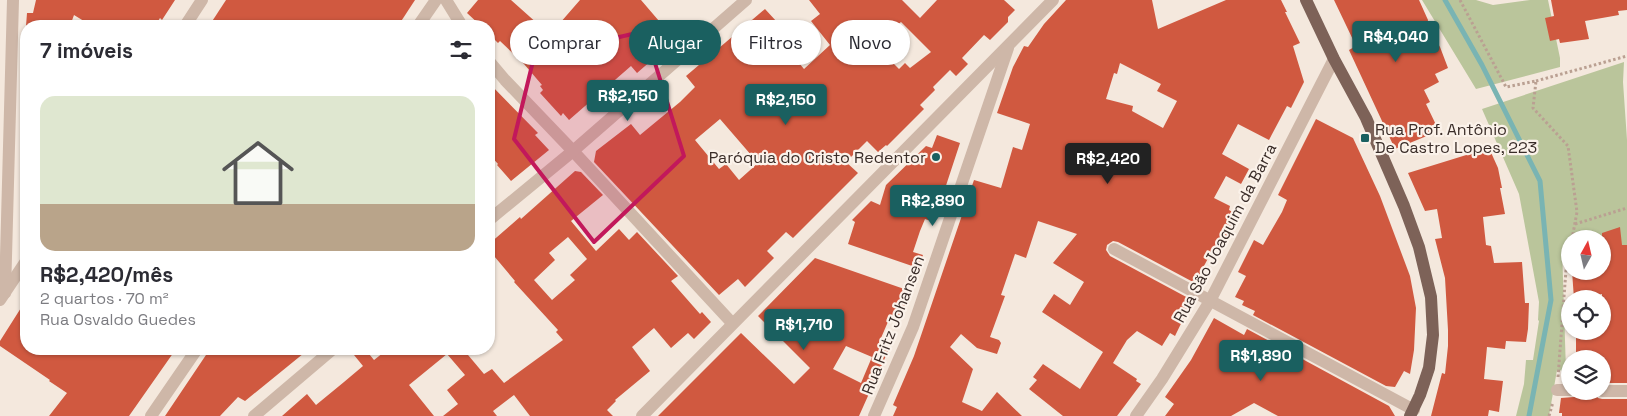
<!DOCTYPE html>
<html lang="pt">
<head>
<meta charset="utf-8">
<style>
	body { margin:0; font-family:"Space Grotesk",sans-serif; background:#f7f7f7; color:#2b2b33; height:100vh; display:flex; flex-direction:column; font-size:19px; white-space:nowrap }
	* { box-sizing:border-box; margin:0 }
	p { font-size:16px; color:#7c7c81 }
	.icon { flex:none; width:28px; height:28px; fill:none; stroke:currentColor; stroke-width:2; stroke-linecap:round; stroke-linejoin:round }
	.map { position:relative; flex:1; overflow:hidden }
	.sheet { position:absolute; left:20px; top:20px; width:475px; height:335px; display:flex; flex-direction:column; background:#fff; border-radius:20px; box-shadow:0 1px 4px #0004 }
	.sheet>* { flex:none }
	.hud { position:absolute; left:510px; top:20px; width:475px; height:45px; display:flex; gap:10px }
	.needle { width:32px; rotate:8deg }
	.controls { position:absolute; left:1561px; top:230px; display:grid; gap:10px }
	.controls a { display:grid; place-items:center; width:50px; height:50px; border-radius:50%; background:#fff; box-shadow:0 1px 4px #0004; font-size:25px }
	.price { position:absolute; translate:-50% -42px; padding:0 11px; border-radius:5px; background:#1a6060; color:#fff; font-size:16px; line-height:32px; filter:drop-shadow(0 1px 2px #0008) }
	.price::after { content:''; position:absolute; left:50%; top:30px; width:15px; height:11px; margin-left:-8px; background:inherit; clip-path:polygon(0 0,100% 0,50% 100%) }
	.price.on { background:#222; color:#fff }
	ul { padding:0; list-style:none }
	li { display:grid; align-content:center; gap:10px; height:265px; padding:0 20px }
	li+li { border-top:1px solid #e1e1e2 }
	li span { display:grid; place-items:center; height:155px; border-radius:15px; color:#555 }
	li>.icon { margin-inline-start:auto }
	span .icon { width:90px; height:90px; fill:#fffc; stroke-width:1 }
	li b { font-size:21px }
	h2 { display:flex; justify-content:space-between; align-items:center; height:60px; padding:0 20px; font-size:21px }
	.chip { padding:0 18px; border-radius:22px; background:#fff; box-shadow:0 1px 4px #0004; font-size:18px; line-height:45px }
	.chip.on { background:#1a6060; color:#fff }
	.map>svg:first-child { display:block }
	.green { fill:#bac59b }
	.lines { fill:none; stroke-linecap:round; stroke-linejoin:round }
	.stream { stroke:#79b4b3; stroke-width:5 }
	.building { fill:#d05940; fill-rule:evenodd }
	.path { stroke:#baa092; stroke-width:3; stroke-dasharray:2.5 2.5; stroke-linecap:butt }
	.minor { stroke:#ceb7a8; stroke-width:12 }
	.major { stroke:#7d6258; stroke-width:12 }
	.marked { fill:#c2185b; fill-opacity:0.2; stroke:#c2185b; stroke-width:4; stroke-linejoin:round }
	.poi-dot { fill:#1a6060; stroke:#fbf2ea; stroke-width:2 }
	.labels { text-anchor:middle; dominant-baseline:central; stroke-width:4.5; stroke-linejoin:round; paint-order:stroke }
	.poi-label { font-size:16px; fill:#3a2d29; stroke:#fbf2ea; text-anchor:start }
	.street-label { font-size:16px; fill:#3a2d29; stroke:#fbf2ea }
</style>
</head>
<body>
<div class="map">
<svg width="1627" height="416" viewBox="0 0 1627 416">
	<rect width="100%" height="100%" fill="#f4e8dd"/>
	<g class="green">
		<polygon points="1422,0 1476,0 1493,5 1530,0 1548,0 1560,58 1560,67 1476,89"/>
		<polygon points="1624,62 1623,82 1627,140 1627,245 1603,246 1602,239 1570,239 1570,248 1562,248 1566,371 1557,370 1549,416 1516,416 1524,384 1526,360 1533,360 1539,321 1538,320 1539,302 1519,194 1482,109"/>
	</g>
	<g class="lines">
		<polyline class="stream" points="1445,0 1482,65 1540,181 1551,300 1529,416"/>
	</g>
	<g class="building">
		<polygon points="36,0 175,0 162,20 160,18 155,26 92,26 74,15 70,26 26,26 27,13 33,13"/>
		<polygon points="226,0 415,0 398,26 209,26"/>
		<polygon points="478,0 511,0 548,33 560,23 580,0 641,0 659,21 643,35 660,53 637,73 631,66 569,120 563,113 561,116 540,93 543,90 540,86 542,85 524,64 500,41 498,43 489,34 489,26 481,26 467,13"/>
		<path d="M809,0H902L920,18L937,0H1004L1015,10L1008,17V22L990,40L984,35L962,58L968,64L956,76L950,70L933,87L935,90L920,105L924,109L887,146L886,145L878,152L867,141L846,162L858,173L793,238L786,232L767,251L774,258L745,287L738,279L719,295L594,162L596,151L631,124L640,135L680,102L695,87L686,76L765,9L777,22L770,28L804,69L830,45L811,21L820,14ZM901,22L931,52L910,68L905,63L899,69L874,44ZM720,119L758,163L739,180L726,164L719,169L695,140Z"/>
		<path d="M1066,0H1152L1158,29L1226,0H1281L1287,12H1285L1300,43L1293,46L1304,82L1291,108L1287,106L1269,140L1238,124L1222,154L1249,169L1241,184L1226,176L1214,198L1230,206L1229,210L1238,215L1219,250L1214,247L1195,283L1118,242L1113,241L1107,245L1106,250L1110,256L1190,299L1191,303L1175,336L1170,333L1162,346L1137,331L1127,340L1113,363L1137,379L1136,381L1141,384L1117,416H1063L1029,389L1037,380L1033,377L1043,364L1080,389L1103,352L1042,312L1054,294L1070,305L1084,282L1053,263L1077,234L1038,221L1026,258L1015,254L1001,295L1005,296L990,337L999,340L1001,343L997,354L977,348L961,334L950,347L973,369L962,402L982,411L997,392L1022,416H893L897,407L893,405L914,356L974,180L1001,188L1013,147L1022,150L1030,124L997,113L1013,67L1024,46L1028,47L1044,24ZM1120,63L1161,84L1157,91L1177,101L1163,128L1132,111L1133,106L1106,99L1114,73L1117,74Z"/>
		<polygon points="1334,0 1419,0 1428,20 1427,26 1440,47 1448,68 1435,74 1439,82 1424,90 1430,102 1426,104 1439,131 1395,149 1349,50 1356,46"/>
		<polygon points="1551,0 1627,0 1627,10 1618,11 1619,15 1585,21 1589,39 1560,43 1559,39 1550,41 1545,18 1554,16"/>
		<polygon points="489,83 538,133 535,135 549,150 511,181 497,165 498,164 489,154"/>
		<polygon points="1316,119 1353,138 1380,196 1410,276 1416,308 1414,350 1410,374 1404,371 1395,387 1386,386 1253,315 1255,311 1242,305 1244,301 1235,297 1246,276 1238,272 1254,240 1263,245 1282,212 1287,200 1278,195"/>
		<polygon points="937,135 960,143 934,222 925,219 920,231 913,252 923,255 918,268 848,244 855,222 852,220 871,201 880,205 886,185 926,146 932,148"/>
		<polygon points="1489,148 1498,168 1502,188 1500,188 1505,214 1483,217 1486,245 1491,246 1494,263 1522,262 1525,303 1529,303 1528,329 1526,342 1506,341 1505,349 1487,347 1484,379 1503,381 1499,412 1489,410 1488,416 1431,416 1442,373 1445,374 1448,346 1448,330 1445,278 1435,239 1442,238 1437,209 1425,211 1408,173"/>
		<path d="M575,171L581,172L603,195L571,221L596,251L619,229L629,240L637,232L678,276L671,281L700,314L702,312L711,322L694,339L688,333L671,348L654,328L632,347L650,371L615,400L616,401L607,410L613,416H530L514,395L493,411L497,416H443L458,404L447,390L465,375L447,354L409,385L434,416H282L307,394L316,405L344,382L363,366L354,355L362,349H365L374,360L388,349H463L484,374L492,369L504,383L563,340L556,332L558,330L514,282L515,281L489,250V244L520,217L521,219ZM568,237L587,259L570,275L575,280L552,300L534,280L555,260L549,253Z"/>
		<polygon points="1620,227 1622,245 1627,245 1627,383 1602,383 1602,359 1576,359 1576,331 1602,331 1602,294 1574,299 1572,271 1602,271 1602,233"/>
		<path d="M815,258L910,291L900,320L890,317L878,345L889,349L859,416H658L741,333L794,384L810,368L758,316ZM846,346L872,357L861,383L833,369Z"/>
		<polygon points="26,300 26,349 176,349 129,416 49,416 67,393 49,381 50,380 0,346 0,341"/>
		<polygon points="1214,318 1244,335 1247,329 1389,406 1395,416 1278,416 1254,403 1231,416 1165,416 1174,404 1165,397 1191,360"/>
		<polygon points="210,349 309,349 245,401 238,397 220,416 165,416"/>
		<polygon points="1594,392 1598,398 1602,399 1627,399 1627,416 1562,416 1562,413 1559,413 1561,398 1574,397 1577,393"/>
	</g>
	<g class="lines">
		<g class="path">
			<polyline points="1460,0 1506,87 1536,81 1533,108 1568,146 1577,212 1572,239"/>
			<polyline points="1536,81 1627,56"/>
			<polyline points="1575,224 1627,208"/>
			<polyline points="1558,377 1566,270 1570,251"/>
			<polyline points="1549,416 1553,402"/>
		</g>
		<g class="minor">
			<polyline points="446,0 462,26"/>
			<polyline points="185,26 202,0"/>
			<polyline points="418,26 436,0"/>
			<polyline points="489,61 505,80 573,151 732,323"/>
			<polyline points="489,220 573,151 746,0"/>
			<polyline points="1114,249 1414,410"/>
			<polyline points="5,293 13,0"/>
			<polyline points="0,300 26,261"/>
			<polyline points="1557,390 1570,390"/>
			<polyline points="1602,391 1627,391"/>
			<polyline points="151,416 197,349"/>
			<polyline points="254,416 333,349"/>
			<polyline points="642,416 1053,0"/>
			<polyline points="874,416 913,327 1008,48"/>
			<polyline points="1136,416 1162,379 1210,301 1334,59"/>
		</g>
		<polyline class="major" points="1306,0 1334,59 1366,118 1404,206 1419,247 1431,297 1433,335 1429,368 1420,395 1410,416"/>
	</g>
	<path class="marked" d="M645,31L684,156L594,242L514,139L534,57Z"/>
	<g class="poi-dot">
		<rect x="1360" y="133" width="10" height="10" rx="2.5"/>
		<circle cx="936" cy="157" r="5"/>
	</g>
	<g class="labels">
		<g class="poi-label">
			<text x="1375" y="129">Rua Prof. Antônio<tspan x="1375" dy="18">De Castro Lopes, 223</tspan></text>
			<text x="926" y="157" text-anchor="end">Paróquia do Cristo Redentor</text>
		</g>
		<g class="street-label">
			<text transform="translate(1225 233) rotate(-62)">Rua São Joaquim da Barra</text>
			<text transform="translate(893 325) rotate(-69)">Rua Fritz Johansen</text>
		</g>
	</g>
</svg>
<div class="controls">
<a><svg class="needle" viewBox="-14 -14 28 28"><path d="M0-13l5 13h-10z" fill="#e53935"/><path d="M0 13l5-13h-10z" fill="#7c7c81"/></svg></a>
<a><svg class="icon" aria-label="locate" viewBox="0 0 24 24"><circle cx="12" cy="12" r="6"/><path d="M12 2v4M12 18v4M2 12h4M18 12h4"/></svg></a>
<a><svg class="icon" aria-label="layers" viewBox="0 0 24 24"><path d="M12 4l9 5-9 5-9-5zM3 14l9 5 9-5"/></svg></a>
</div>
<b class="price" style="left:1396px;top:63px">R$4,040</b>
<b class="price" style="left:628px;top:122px">R$2,150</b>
<b class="price" style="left:786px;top:126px">R$2,150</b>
<b class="price on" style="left:1108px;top:185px">R$2,420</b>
<b class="price" style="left:933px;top:227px">R$2,890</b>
<b class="price" style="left:804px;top:351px">R$1,710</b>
<b class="price" style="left:1261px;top:382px">R$1,890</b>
<div class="hud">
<a class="chip">Comprar</a>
<a class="chip on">Alugar</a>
<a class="chip">Filtros</a>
<a class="chip">Novo</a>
</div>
<section class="sheet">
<h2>7 imóveis<svg class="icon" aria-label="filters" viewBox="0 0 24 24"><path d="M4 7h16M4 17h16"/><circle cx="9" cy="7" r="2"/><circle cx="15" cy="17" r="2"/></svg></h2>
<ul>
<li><span style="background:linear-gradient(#dfe7d0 70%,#b9a48a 0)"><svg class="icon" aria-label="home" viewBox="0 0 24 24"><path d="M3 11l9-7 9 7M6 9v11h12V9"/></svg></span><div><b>R$2,420/mês</b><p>2 quartos · 70 m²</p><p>Rua Osvaldo Guedes</p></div></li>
</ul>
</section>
</div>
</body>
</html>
